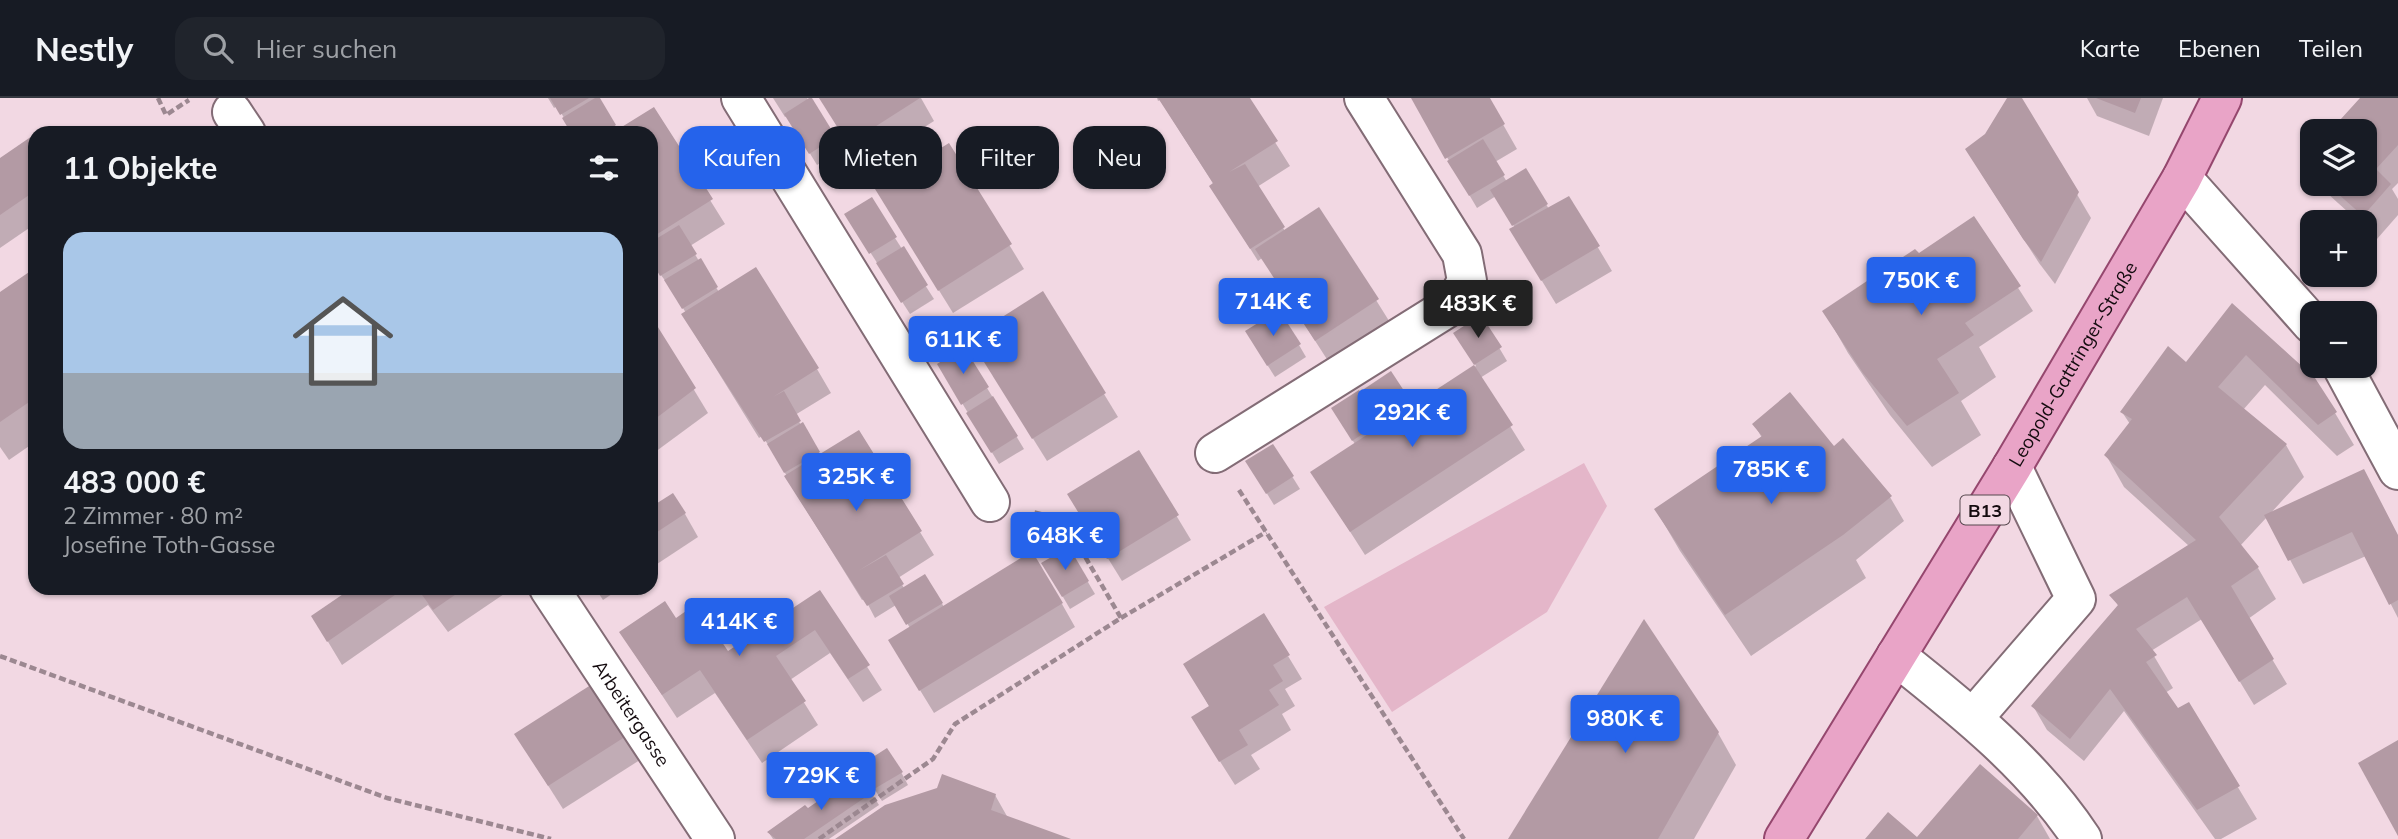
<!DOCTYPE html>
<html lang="de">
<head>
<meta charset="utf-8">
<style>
	body { margin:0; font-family:Mulish,sans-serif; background:#20242c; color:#f1f3f6; height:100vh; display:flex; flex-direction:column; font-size:26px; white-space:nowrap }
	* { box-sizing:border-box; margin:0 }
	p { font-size:23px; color:#9ea1a6 }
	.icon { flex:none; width:38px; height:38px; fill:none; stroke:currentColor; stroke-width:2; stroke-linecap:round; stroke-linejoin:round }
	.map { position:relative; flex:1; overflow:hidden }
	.panel { position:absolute; left:28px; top:28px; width:630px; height:469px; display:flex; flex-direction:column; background:#171b24; border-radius:21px; box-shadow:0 2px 5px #0004 }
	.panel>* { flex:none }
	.guide { position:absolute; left:679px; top:28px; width:665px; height:63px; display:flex; gap:14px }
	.controls { position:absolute; left:2300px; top:21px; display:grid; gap:14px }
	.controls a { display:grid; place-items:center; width:77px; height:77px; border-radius:14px; background:#171b24; box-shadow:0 2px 5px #0004; font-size:35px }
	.price { position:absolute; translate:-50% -60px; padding:0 16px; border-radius:7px; background:#2563eb; color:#fff; font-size:23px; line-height:46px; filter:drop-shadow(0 2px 4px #0008) }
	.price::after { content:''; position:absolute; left:50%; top:42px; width:21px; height:16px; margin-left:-10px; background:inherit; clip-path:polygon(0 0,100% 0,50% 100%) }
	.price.selected { background:#222; color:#fff }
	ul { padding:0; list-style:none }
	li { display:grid; align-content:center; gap:14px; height:371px; padding:0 35px }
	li+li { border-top:2px solid #363941 }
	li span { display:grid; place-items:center; height:217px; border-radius:21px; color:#555 }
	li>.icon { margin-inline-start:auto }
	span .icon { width:126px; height:126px; fill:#fffc; stroke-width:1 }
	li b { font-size:30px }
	h2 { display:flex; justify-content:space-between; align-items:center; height:84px; padding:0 35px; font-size:30px }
	.chip { padding:0 24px; border-radius:21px; background:#171b24; box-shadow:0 2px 5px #0004; font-size:24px; line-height:63px }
	.chip.selected { background:#2563eb; color:#fff }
	header { display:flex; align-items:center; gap:42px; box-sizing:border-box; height:98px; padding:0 35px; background:#171b24; border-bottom:2px solid #363941 }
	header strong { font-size:33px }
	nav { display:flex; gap:38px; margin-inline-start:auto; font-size:24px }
	.search { width:490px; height:63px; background:#20242c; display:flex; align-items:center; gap:18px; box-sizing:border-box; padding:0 24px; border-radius:21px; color:#9ea1a6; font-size:26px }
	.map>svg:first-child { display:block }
	.green { fill:#e4b6c9 }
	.shadow { fill:#0003 }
	.building { fill:#b39aa4 }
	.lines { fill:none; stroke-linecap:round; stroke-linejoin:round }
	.minor-casing { stroke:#836c76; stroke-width:42 }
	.major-casing { stroke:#95476e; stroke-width:42 }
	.path { stroke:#9c8891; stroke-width:4.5; stroke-dasharray:7 3.5; stroke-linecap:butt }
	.minor { stroke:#fff; stroke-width:38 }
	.major { stroke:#e9a4c7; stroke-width:38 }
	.labels { text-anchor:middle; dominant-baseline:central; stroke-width:7; stroke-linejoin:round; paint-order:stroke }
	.shield { fill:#f2d8e3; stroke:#57484f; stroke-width:2 }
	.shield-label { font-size:18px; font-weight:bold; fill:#140b0f }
	.street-label { font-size:19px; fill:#140b0f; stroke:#f2d8e3 }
</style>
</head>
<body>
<header>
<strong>Nestly</strong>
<div class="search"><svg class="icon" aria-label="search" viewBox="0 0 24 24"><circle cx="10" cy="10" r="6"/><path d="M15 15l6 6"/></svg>Hier suchen</div>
<nav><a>Karte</a><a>Ebenen</a><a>Teilen</a></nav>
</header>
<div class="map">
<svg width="2398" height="741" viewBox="0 0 2398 741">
	<rect width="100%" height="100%" fill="#f2d8e3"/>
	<polygon class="green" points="1584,365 1607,408 1547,514 1392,614 1324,509"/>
	<g class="shadow">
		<polygon points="548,0 598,0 618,33 653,11 725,126 690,148 699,163 719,194 817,271 831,295 795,317 801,327 821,358 920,434 934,457 898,480 904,490 925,478 944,509 1062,506 1075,529 934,615 904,566 910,530 896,507 875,520 865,501 862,502 800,402 774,355 762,338 759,340 697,240 686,215 670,189 651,164 651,35 573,35 557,8 554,10"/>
		<polygon points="773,0 807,0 842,52 817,67 787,18 785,19"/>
		<polygon points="820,0 921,0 934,23 863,68"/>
		<polygon points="1157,0 1247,0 1290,68 1257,89 1285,133 1319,111 1391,226 1330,266 1262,160 1258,163 1219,101 1214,87 1160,2 1158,3"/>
		<polygon points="1412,0 1488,0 1517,51 1495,64 1507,84 1525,73 1549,111 1569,101 1612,173 1556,206 1525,155 1515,130 1496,98 1477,110"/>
		<polygon points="2009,0 2020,0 2091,120 2055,186 2039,165 1981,75 1986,37"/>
		<polygon points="2087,0 2163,0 2149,38 2097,18"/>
		<polygon points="2362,0 2398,0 2398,85 2392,91 2398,101 2398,117 2377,141 2364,129 2364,124 2359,124 2317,86 2364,86 2364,33 2332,33"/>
		<polygon points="35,38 35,126 0,150 0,62"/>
		<polygon points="948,47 1024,171 953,215 891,115"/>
		<polygon points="2312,56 2312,77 2304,64"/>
		<polygon points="1973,120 2033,213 1979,249 1996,279 1961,303 1981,337 1932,369 1890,317 1848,255 1824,213 1925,168"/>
		<polygon points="854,129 895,140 934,201 910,216"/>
		<polygon points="35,172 35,344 9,362 0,349 0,196"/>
		<polygon points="2232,208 2335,315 2354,347 2337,358 2265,287 2243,312 2286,347 2304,379 2269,417 2398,438 2398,520 2366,458 2303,486 2267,419 2240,448 2258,470 2276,501 2248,521 2287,586 2254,607 2202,521 2151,553 2173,590 2165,595 2178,613 2188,606 2257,721 2221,741 2215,741 2124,613 2084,663 2047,632 2033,608 2119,509 2112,497 2189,448 2124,389 2106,357 2130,326 2122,314 2186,267"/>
		<polygon points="1481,219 1507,263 1480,280 1525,352 1365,457 1312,374 1355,346 1340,323 1358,295 1380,330 1387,326 1373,303 1391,275 1412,309 1476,268 1463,247"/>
		<polygon points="651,221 708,315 651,357"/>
		<polygon points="1254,246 1299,247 1306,259 1275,279"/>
		<polygon points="964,252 1024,351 999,366 939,267"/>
		<polygon points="985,264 1104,296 1118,319 1047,363"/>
		<polygon points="1754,326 1834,350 1890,399 1904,423 1856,462 1866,480 1751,558 1680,453 1656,412 1762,340"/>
		<polygon points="1273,348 1300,391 1274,407 1255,376"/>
		<polygon points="1138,354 1191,442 1122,483 1083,420"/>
		<polygon points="651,411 685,416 698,439 651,470"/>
		<polygon points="1069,452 1095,496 1070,511 1044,466"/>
		<polygon points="355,490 513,490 448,534 428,507 342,567 327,542"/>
		<polygon points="595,490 621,490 603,502"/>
		<polygon points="819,494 882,592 863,604 830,555 790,582 818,627 762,665 715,595 677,620 621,535 675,522 727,556"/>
		<polygon points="1288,558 1302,581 1285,591 1295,608 1282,616 1291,632 1251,657 1260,671 1235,687 1207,643 1209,608 1199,590"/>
		<polygon points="1718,635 1736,667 1694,741 1510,741"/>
		<polygon points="629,636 643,660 563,711 516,637"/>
		<polygon points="1980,669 2037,718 2050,741 1918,741"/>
		<polygon points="901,674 908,687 882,703 868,681"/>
		<polygon points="864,684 879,707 829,741 773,741 769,735"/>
		<polygon points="995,697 1008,720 1067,741 838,741"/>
	</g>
	<g class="building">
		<polygon points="550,0 589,0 560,17"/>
		<polygon points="595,0 600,0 616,27 603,35 571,35 562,20"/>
		<polygon points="809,0 812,0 836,39 809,56 784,16"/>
		<polygon points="819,0 920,0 848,46"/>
		<polygon points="1158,0 1250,0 1278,43 1229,74 1245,66 1285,129 1250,151 1209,88 1213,85"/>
		<polygon points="1411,0 1490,0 1505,26 1445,61"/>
		<polygon points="2007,0 2022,0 2079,94 2041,164 2023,141 1965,51 1985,36"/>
		<polygon points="2096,0 2141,0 2135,15"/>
		<polygon points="2360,0 2398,0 2398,47 2376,71 2391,86 2363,118 2327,86 2364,86 2364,33 2330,33"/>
		<polygon points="654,9 713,101 651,140 651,35 612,35"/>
		<polygon points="35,36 35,93 0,117 0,60"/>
		<polygon points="1483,41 1505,77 1469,98 1447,63"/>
		<polygon points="949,45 1012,146 938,193 875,91"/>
		<polygon points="1526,70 1548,106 1512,128 1490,92"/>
		<polygon points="1569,98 1600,148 1541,183 1509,131"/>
		<polygon points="872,99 897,139 869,156 844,116"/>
		<polygon points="1319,109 1379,201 1315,243 1255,151"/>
		<polygon points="1974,118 2021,188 1965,225 1974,237 1937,261 1959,295 1907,328 1863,275 1822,213 1915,151 1919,155"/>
		<polygon points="679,127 697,156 660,178 651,162 651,144"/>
		<polygon points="904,148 928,187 901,205 876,165"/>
		<polygon points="701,160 718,189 682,211 664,182"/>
		<polygon points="756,169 819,270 773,299 784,293 801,323 764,344 681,216"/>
		<polygon points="35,170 35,300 0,324 0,194"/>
		<polygon points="1043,193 1106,295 1032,341 969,240"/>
		<polygon points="2232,205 2315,280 2337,314 2318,327 2246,257 2218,289 2287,346 2219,419 2259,469 2231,488 2274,561 2239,584 2187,499 2136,531 2157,557 2146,564 2178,610 2189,604 2240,688 2197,712 2110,591 2070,641 2031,608 2118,507 2109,497 2196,442 2104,357 2132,321 2120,314 2168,248 2186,264"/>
		<polygon points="1279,212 1301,246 1267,268 1245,233"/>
		<polygon points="1481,217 1502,249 1474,267 1453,235"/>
		<polygon points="651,218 696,290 651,324"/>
		<polygon points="964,249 989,289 961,307 937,266"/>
		<polygon points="1474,267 1513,327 1350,434 1310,374"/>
		<polygon points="1391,273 1412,305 1384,323 1364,291"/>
		<polygon points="1359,292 1379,325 1352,343 1331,310"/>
		<polygon points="1790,294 1834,348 1843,340 1892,398 1843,437 1725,517 1654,411 1762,338 1752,326"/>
		<polygon points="993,298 1018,338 991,355 966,315"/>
		<polygon points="803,324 820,354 784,375 767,346"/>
		<polygon points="859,332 922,433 858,473 886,457 904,486 867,508 784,378"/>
		<polygon points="1273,346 1294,378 1266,396 1245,363"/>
		<polygon points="1139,352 1179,417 1107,461 1067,396"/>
		<polygon points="2364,371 2398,437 2398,502 2389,507 2352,434 2288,463 2264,417"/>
		<polygon points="673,395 686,415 651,438 651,409"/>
		<polygon points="1069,449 1089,483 1062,499 1041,465"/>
		<polygon points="1032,453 1063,505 919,593 888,542"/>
		<polygon points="925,476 943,505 906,527 889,498"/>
		<polygon points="352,490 405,490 327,544 311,518"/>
		<polygon points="417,490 465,490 433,512"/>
		<polygon points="820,492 870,567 848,581 815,532 776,558 806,603 747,642 700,572 662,597 619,534 665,503 676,520 696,506 728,553"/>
		<polygon points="1264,515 1290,557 1273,567 1283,583 1269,592 1279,607 1239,632 1248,647 1219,664 1191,619 1209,608 1183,566"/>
		<polygon points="1644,521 1719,634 1658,741 1508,741"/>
		<polygon points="597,583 631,635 548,688 514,636"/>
		<polygon points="2398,642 2398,738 2358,665"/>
		<polygon points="887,650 903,674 874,691 859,668"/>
		<polygon points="1980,666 2038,717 2018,741 1865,741 1888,714 1917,739"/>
		<polygon points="942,676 996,696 991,712 1071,741 835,741 885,707 937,690"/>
		<polygon points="864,682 873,694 804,741 776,741 767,734 805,707 808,710 847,683 851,689"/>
	</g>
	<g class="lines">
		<g class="minor-casing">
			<g id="minor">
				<polyline points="741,0 990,404"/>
				<polyline points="232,14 246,35"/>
				<polyline points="2182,80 2312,226"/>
				<polyline points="2342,268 2398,372"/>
				<polyline points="1215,355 1455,205 1467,183 1462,156 1364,0"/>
				<path id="s1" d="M549,490L715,741"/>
				<path d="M1896,558C1964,612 2034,668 2082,741"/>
				<polyline points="1974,619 2076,501 2012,369"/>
			</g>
		</g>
		<g class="major-casing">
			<g id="major">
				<path id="s2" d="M1784,741L2012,369L2182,80L2222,0"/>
			</g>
		</g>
		<g class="path">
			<polyline points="158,0 166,17 189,2"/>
			<polyline points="1239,392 1464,741"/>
			<polyline points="1121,520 1266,434"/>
			<polyline points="0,558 387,700 551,741"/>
			<polyline points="819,741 933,661 955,626 1121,520 1063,421 1032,414"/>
		</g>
		<use href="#minor" class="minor"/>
		<use href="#major" class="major"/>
	</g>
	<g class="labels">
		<rect class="shield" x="1960.5" y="397.5" width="49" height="29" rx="5"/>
		<g class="shield-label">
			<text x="1985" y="412">B13</text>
		</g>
		<g class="street-label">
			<text stroke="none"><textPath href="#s2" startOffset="556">Leopold-Gattringer-Straße</textPath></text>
			<text stroke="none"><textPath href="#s1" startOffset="150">Arbeitergasse</textPath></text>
		</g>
	</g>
</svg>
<div class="controls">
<a><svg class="icon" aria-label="layers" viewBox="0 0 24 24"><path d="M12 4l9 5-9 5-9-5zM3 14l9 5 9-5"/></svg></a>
<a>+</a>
<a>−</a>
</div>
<b class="price" style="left:1921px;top:219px">750K €</b>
<b class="price" style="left:1273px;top:240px">714K €</b>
<b class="price selected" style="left:1478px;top:242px">483K €</b>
<b class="price" style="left:963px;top:278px">611K €</b>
<b class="price" style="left:1412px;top:351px">292K €</b>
<b class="price" style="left:1771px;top:408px">785K €</b>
<b class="price" style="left:856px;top:415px">325K €</b>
<b class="price" style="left:1065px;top:474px">648K €</b>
<b class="price" style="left:739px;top:560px">414K €</b>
<b class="price" style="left:1625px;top:657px">980K €</b>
<b class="price" style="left:821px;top:714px">729K €</b>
<div class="guide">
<a class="chip selected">Kaufen</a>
<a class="chip">Mieten</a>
<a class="chip">Filter</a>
<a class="chip">Neu</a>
</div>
<section class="panel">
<h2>11 Objekte<svg class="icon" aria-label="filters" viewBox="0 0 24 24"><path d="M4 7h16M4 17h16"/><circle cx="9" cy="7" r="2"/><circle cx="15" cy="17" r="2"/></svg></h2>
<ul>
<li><span style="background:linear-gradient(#a9c7e8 65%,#9aa5b1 0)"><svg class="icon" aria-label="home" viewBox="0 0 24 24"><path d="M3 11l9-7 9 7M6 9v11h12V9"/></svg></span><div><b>483 000 €</b><p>2 Zimmer · 80 m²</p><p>Josefine Toth-Gasse</p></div></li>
</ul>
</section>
</div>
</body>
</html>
